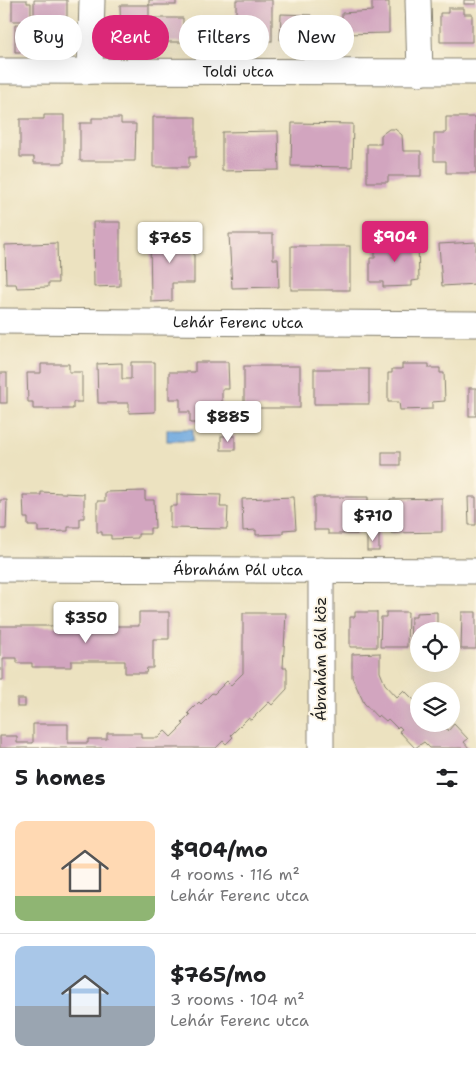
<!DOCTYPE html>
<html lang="en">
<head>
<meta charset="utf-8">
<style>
	body { margin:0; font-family:"Shantell Sans",sans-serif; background:#f2f2f2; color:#202124; height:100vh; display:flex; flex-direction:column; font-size:19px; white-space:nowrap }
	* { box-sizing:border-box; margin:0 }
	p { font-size:16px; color:#757577 }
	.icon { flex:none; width:28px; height:28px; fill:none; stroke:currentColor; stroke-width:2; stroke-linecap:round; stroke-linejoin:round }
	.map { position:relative; height:748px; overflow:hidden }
	.details { display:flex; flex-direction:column; background:#fff; flex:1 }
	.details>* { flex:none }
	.hud { position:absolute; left:15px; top:15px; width:446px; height:45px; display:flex; gap:10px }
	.tools { position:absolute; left:410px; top:622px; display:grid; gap:10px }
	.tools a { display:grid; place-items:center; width:50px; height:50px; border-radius:50%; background:#fff; box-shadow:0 5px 20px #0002; font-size:25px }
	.price { position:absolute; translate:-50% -42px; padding:0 11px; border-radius:5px; background:#fff; color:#222; font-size:16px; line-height:32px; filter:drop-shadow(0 1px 2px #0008) }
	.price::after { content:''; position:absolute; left:50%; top:30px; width:15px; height:11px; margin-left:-8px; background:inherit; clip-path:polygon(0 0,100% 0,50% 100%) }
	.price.on { background:#db2777; color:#fff }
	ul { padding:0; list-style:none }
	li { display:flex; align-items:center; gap:15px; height:125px; padding:0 15px }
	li+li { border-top:1px solid #e0e0e0 }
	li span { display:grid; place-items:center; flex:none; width:140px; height:100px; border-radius:10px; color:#555 }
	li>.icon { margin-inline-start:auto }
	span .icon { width:60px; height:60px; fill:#fffc; stroke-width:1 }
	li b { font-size:21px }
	h2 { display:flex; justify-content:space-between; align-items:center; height:60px; padding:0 15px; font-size:21px }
	.pill { padding:0 18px; border-radius:22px; background:#fff; box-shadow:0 5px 20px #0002; font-size:18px; line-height:45px }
	.pill.on { background:#db2777; color:#fff }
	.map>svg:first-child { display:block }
	.water { fill:#6fa9df; stroke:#46627e }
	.building { fill:#d2a5bf }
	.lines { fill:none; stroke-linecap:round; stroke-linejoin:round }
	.minor-casing { stroke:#847f6e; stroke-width:27 }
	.minor { stroke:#fff; stroke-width:25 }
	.labels { text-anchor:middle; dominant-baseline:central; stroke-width:4; stroke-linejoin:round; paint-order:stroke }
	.street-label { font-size:15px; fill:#1c1c1c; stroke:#fcf5e5 }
</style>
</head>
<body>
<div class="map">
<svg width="476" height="748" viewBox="0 0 476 748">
	<rect width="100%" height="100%" fill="#fcf5e5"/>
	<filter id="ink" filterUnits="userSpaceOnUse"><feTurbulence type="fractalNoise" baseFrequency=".02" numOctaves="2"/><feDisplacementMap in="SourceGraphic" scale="10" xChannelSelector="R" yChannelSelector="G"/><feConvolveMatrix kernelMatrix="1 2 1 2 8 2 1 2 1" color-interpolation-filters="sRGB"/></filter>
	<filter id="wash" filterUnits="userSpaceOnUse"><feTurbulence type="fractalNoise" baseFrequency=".0096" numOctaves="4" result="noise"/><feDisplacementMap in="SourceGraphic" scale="20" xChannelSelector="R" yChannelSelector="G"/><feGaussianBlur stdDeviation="1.12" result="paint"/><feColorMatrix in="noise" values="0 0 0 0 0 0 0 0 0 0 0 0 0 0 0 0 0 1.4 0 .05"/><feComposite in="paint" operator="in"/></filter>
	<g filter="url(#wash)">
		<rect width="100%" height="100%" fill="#ece2c0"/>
		<rect class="water" x="167" y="429" width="26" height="12"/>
		<g id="blocks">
			<g class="building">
				<polygon points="12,0 27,0 27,3 31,3 31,21 12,21"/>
				<polygon points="34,0 67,0 67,24 54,24 54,37 38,36 38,52 15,52 15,24 34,24"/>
				<rect x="149" y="0" width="27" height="5"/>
				<rect x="236" y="0" width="36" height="41"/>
				<rect x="464" y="0" width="12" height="4"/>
				<polygon points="372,2 389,2 389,33 342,34 342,13 372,11"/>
				<polygon points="120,5 149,5 149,18 183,18 183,42 121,42"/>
				<polygon points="448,8 464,8 464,14 472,14 472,42 440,42 440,13 448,13"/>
				<polygon points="281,14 311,15 310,42 280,40"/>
				<polygon points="44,115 64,115 64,163 34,163 34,157 20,157 20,119 44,119"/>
				<polygon points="153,117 196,117 196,157 189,157 189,167 153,167"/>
				<polygon points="446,117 476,117 476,173 446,173 446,161 434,161 434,133 446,133"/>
				<polygon points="92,118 121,118 121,124 136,124 135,161 80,161 80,123 92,123"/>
				<polygon points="292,123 353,124 352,167 291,166"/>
				<polygon points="389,129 395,129 402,135 403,151 421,151 421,176 388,176 388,182 367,182 367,144 381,144 381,135"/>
				<polygon points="278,131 279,170 222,171 222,132"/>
				<polygon points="93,222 120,222 120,286 94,287"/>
				<polygon points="229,234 273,234 273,259 278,259 279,287 232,288"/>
				<polygon points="150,235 194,235 194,283 172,283 172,301 151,302"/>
				<polygon points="380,236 400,236 400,242 418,242 419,280 412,281 412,286 383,287 383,282 370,282 370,258 375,258 375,243 381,242"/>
				<polygon points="476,242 476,284 442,286 439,244"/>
				<polygon points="57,243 58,283 48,283 48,287 17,288 16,284 6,284 5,245"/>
				<rect x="291" y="246" width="59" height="44"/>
				<polygon points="131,362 155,362 155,412 129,413 129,403 98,403 97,364 122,363 122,379 131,379"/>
				<polygon points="195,362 228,362 229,389 222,389 222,423 190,423 190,412 180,412 180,399 169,399 169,372 195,372"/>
				<polygon points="41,364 69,364 69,372 82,372 82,402 73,402 73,409 33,409 33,402 28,402 27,373 41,373"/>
				<polygon points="402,364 429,364 429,368 440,368 440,373 444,373 445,401 432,402 432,409 400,410 399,402 388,402 388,373 392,373 392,369 402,369"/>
				<rect x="244" y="366" width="56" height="42"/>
				<rect x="314" y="369" width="55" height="35"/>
				<rect x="0" y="373" width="7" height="30"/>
				<rect x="469" y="388" width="7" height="28"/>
				<rect x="221" y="436" width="14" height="14"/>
				<rect x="382" y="452" width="18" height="13"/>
				<polygon points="145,491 145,500 154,500 155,528 150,528 150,534 138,534 138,538 111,539 111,535 102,535 102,532 97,532 97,501 105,501 105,492"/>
				<polygon points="41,492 84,494 84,518 80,518 80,527 68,527 68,531 38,532 38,526 28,526 28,518 24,518 23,495 41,495"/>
				<polygon points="177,494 221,495 220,507 228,507 227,529 170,528 170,506 177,506"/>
				<polygon points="294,497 296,529 283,530 283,534 256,535 256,530 243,531 242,499"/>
				<polygon points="314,497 368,497 368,529 357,529 357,534 328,534 328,530 314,530"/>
				<polygon points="468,497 476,497 476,525 469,525"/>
				<polygon points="442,498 442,532 391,533 390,499"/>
				<polygon points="0,500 7,500 6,529 0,529"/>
				<rect x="367" y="532" width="12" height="19"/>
				<polygon points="139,612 169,612 169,639 153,639 153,668 147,668 146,673 125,673 125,661 71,661 71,667 32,667 32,663 17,663 17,658 3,658 3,680 0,680 0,626 139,626"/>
				<polygon points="355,612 377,612 377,647 350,647 350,617 355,617"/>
				<polygon points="386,612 408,612 407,647 380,647 381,617 386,617"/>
				<polygon points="437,612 437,631 419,631 419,648 410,647 411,617 416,617 416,613"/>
				<polygon points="462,612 476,612 476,649 461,649"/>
				<polygon points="243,613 286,613 283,668 287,668 287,689 272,705 269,702 251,720 248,718 231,735 233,737 226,744 223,741 216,748 0,748 0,736 17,736 17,743 33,743 33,724 68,724 68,743 88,743 88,739 107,739 107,733 141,733 141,738 158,738 165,731 171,737 184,724 182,723 190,715 188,713 199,702 201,704 212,693 214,694 227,681 231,685 243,673"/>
				<polygon points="380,653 380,672 385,684 397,697 404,690 419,705 416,709 419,713 419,724 444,724 448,731 454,724 468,739 464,742 469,748 430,748 424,742 415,748 399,731 402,729 399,726 397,728 388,719 386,721 379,715 377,717 364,703 352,677 352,654"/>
				<rect x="17" y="699" width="8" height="8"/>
			</g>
		</g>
	</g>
	<g filter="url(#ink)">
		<use href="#blocks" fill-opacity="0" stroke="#847f6e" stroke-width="1"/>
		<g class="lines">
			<g class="minor-casing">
				<g id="minor">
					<polyline points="418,0 420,73"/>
					<path id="s1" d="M0,71L476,72"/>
					<polyline points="90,71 92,0"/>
					<path id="s2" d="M0,321L476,324"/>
					<path id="s3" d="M0,569L476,571"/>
					<polyline points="321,748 321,570"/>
				</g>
			</g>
			<use href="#minor" class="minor"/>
		</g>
	</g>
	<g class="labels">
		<g class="street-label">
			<text stroke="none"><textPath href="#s1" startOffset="238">Toldi utca</textPath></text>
			<text stroke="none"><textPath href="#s2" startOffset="238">Lehár Ferenc utca</textPath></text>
			<text stroke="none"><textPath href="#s3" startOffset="238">Ábrahám Pál utca</textPath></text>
			<text transform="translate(321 659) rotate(-90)">Ábrahám Pál köz</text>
		</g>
	</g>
</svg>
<div class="tools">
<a><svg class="icon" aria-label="locate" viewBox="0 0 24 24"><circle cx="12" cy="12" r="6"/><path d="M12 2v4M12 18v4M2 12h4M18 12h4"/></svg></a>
<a><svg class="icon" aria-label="layers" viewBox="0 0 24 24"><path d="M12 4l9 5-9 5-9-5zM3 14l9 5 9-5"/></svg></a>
</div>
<b class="price on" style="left:395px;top:263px">$904</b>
<b class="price" style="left:170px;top:264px">$765</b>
<b class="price" style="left:228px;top:443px">$885</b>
<b class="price" style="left:373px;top:542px">$710</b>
<b class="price" style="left:86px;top:644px">$350</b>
<div class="hud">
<a class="pill">Buy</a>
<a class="pill on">Rent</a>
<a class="pill">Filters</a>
<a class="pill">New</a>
</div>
</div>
<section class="details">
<h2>5 homes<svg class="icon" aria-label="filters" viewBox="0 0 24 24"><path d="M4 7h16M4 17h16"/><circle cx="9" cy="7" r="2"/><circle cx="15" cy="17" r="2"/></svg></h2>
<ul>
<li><span style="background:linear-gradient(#ffd9b3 75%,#8fb573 0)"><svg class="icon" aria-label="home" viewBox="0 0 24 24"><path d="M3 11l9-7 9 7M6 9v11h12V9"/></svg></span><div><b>$904/mo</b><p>4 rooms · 116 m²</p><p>Lehár Ferenc utca</p></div></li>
<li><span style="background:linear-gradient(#a9c7e8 60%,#9aa5b1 0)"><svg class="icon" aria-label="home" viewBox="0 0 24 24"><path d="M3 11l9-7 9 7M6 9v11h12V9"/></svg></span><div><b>$765/mo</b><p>3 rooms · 104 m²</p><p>Lehár Ferenc utca</p></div></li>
</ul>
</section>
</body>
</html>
